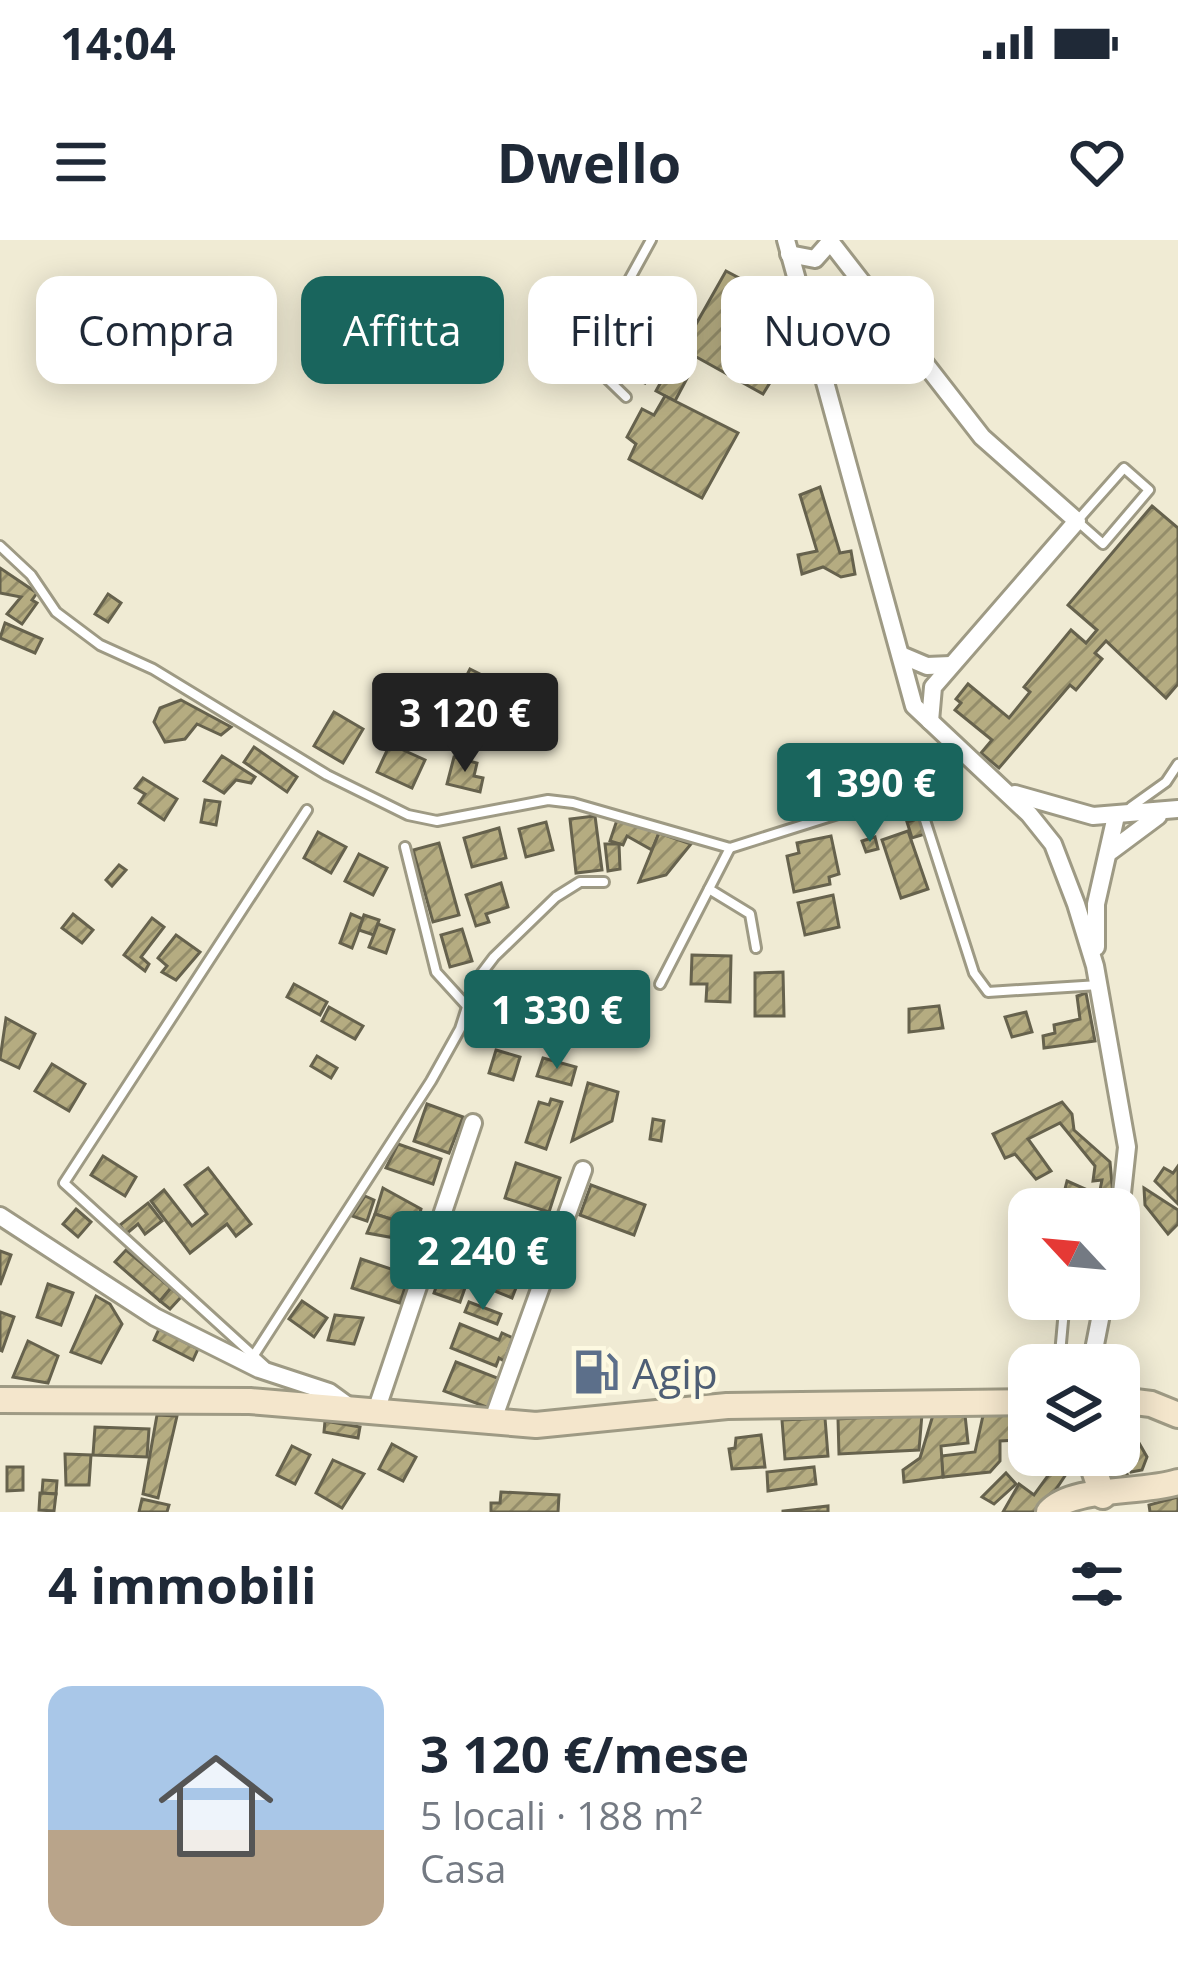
<!DOCTYPE html>
<html lang="it">
<head>
<meta charset="utf-8">
<style>
	body { margin:0; font-family:"Open Sans",sans-serif; background:#f6f6f7; color:#1f2937; height:100vh; display:flex; flex-direction:column; font-size:45px; white-space:nowrap }
	* { box-sizing:border-box; margin:0 }
	p { font-size:39px; color:#747a83 }
	.icon { flex:none; width:66px; height:66px; fill:none; stroke:currentColor; stroke-width:2; stroke-linecap:round; stroke-linejoin:round }
	.map { position:relative; height:1272px; overflow:hidden }
	.details { display:flex; flex-direction:column; background:#fff; flex:1 }
	.details>* { flex:none }
	.guide { position:absolute; left:36px; top:36px; width:1107px; height:108px; display:flex; gap:24px }
	.needle { width:78px; rotate:296deg }
	.fabs { position:absolute; left:1008px; top:948px; display:grid; gap:24px }
	.fabs a { display:grid; place-items:center; width:132px; height:132px; border-radius:24px; background:#fff; box-shadow:0 6px 30px #0003; font-size:60px }
	.price { position:absolute; translate:-50% -102px; padding:0 27px; border-radius:12px; background:#19655d; color:#fff; font-size:39px; line-height:78px; filter:drop-shadow(0 3px 6px #0008) }
	.price::after { content:''; position:absolute; left:50%; top:72px; width:36px; height:27px; margin-left:-18px; background:inherit; clip-path:polygon(0 0,100% 0,50% 100%) }
	.price.current { background:#222; color:#fff }
	ul { padding:0; list-style:none }
	li { display:flex; align-items:center; gap:36px; height:300px; padding:0 48px }
	li span { display:grid; place-items:center; flex:none; width:336px; height:240px; border-radius:24px; color:#555 }
	li>.icon { margin-inline-start:auto }
	span .icon { width:144px; height:144px; fill:#fffc; stroke-width:1 }
	li b { font-size:51px }
	h2 { display:flex; justify-content:space-between; align-items:center; height:144px; padding:0 48px; font-size:51px }
	.tag { padding:0 42px; border-radius:24px; background:#fff; box-shadow:0 6px 30px #0003; font-size:42px; line-height:108px }
	.tag.current { background:#19655d; color:#fff }
	.status { display:flex; justify-content:space-between; align-items:center; height:84px; padding:0 60px; background:#fff; direction:ltr }
	.status svg { height:33px; fill:currentColor }
	header { display:flex; justify-content:space-between; align-items:center; height:156px; padding:0 48px; background:#fff; font-size:54px; font-weight:700 }
	.map>svg:first-child { display:block }
	.building { fill:url(#building-hatch); stroke:#66624d; stroke-width:3 }
	.lines { fill:none; stroke-linecap:round; stroke-linejoin:round }
	.lane-casing { stroke:#9e9a84; stroke-width:14 }
	.street-casing { stroke:#9e9a84; stroke-width:22 }
	.secondary-casing { stroke:#9e9a84; stroke-width:30 }
	.lane { stroke:#fff; stroke-width:8 }
	.street { stroke:#fff; stroke-width:16 }
	.secondary { stroke:#f4e6cc; stroke-width:24 }
	.labels { text-anchor:middle; dominant-baseline:central; stroke-width:9; stroke-linejoin:round; paint-order:stroke }
	.service-label { font-size:42px; fill:#4e5e75; stroke:#fdf9e1; text-anchor:start }
</style>
</head>
<body>
<div class="status"><b>14:04</b><svg viewBox="0 0 49 12"><path d="M0 12V9h3v3zM5 12V6h3v6zM10 12V3h3v9zM15 12V0h3v12zM26 1h20v11H26zM47 4h2v5h-2z"/></svg></div>
<header><svg class="icon" aria-label="menu" viewBox="0 0 24 24"><path d="M4 6h16M4 12h16M4 18h16"/></svg>Dwello<svg class="icon" aria-label="heart" viewBox="0 0 24 24"><path d="M12 20l-8-8c-3-5 5-10 8-4 3-6 11-1 8 4z"/></svg></header>
<div class="map">
<svg width="1178" height="1272" viewBox="0 0 1178 1272">
	<defs>
		<pattern id="building-hatch" width="6" height="6" patternUnits="userSpaceOnUse" patternTransform="scale(3)"><rect width="6" height="6" fill="#b5ac81"/><path d="M-1 1l2-2M0 6l6-6M5 7l2-2" fill="none" stroke="#948d6a"/></pattern>
	</defs>
	<rect width="100%" height="100%" fill="#f0ebd4"/>
	<g class="building">
		<polygon points="726,31 756,47 749,63 780,80 759,118 779,128 763,154 682,109"/>
		<polygon points="622,65 663,88 640,132 598,111"/>
		<polygon points="672,103 689,112 684,123 692,129 675,161 656,151 667,131 656,125 645,143 636,139 649,115 661,120"/>
		<polygon points="665,156 738,193 702,258 629,219 636,204 627,197 642,169 654,175"/>
		<polygon points="820,247 840,313 851,311 855,334 841,337 823,327 802,334 798,315 817,311 800,255"/>
		<polygon points="1152,266 1178,288 1178,444 1166,458 1106,401 1095,413 1102,419 1076,450 1070,445 999,528 981,513 992,500 955,470 961,463 956,459 968,444 1009,478 1030,452 1024,447 1071,390 1086,403 1097,390 1068,365"/>
		<polygon points="0,328 37,353 32,360 37,363 22,384 7,374 21,357 0,353"/>
		<polygon points="108,354 121,363 108,382 95,374"/>
		<polygon points="5,383 42,399 35,413 0,398"/>
		<polygon points="470,429 492,440 485,450 465,439"/>
		<polygon points="181,460 231,487 221,495 197,484 185,499 165,502 154,482 160,468"/>
		<polygon points="334,472 363,489 343,523 314,506"/>
		<polygon points="390,504 425,520 412,548 377,532"/>
		<polygon points="254,507 297,537 287,552 244,522"/>
		<polygon points="222,516 255,537 251,543 236,540 224,553 204,541"/>
		<polygon points="454,517 477,523 474,536 483,538 480,552 447,544"/>
		<polygon points="143,538 177,559 164,580 139,563 145,554 135,548"/>
		<polygon points="205,560 220,562 216,585 201,582"/>
		<polygon points="595,576 602,630 576,633 570,579"/>
		<polygon points="618,577 659,593 652,610 627,596 623,605 610,601"/>
		<polygon points="920,578 925,594 912,598 907,582"/>
		<polygon points="546,582 553,610 526,617 519,589"/>
		<polygon points="499,588 506,618 472,627 464,598"/>
		<polygon points="908,591 928,649 901,658 882,600"/>
		<polygon points="318,592 346,607 331,633 304,618"/>
		<polygon points="659,593 691,604 666,635 639,642"/>
		<polygon points="831,596 839,634 829,637 830,644 794,652 787,616 799,613 797,603"/>
		<polygon points="875,597 878,609 866,612 862,601"/>
		<polygon points="439,603 459,675 433,682 413,610"/>
		<polygon points="605,604 619,604 620,629 608,631"/>
		<polygon points="359,614 387,628 373,655 345,641"/>
		<polygon points="119,625 126,630 112,646 106,640"/>
		<polygon points="501,643 508,667 486,674 489,682 476,686 466,655"/>
		<polygon points="833,655 839,687 805,695 798,663"/>
		<polygon points="73,674 93,690 82,703 62,688"/>
		<polygon points="351,674 363,679 352,708 340,703"/>
		<polygon points="364,675 379,680 374,695 359,690"/>
		<polygon points="152,678 164,687 141,717 149,724 145,731 124,715"/>
		<polygon points="378,684 394,690 386,713 369,707"/>
		<polygon points="462,689 472,721 450,727 441,695"/>
		<polygon points="176,695 200,712 176,740 162,732 167,726 158,718"/>
		<polygon points="692,715 731,716 730,762 706,761 707,744 691,744"/>
		<polygon points="783,732 784,776 755,776 755,733"/>
		<polygon points="294,744 327,762 320,775 287,757"/>
		<polygon points="1086,753 1095,801 1044,808 1043,796 1055,793 1054,785 1080,779 1077,756"/>
		<polygon points="939,766 943,788 909,792 909,769"/>
		<polygon points="329,767 363,786 355,799 322,781"/>
		<polygon points="1026,772 1032,792 1012,797 1005,777"/>
		<polygon points="6,778 35,794 19,828 0,819"/>
		<polygon points="496,810 520,817 513,840 489,833"/>
		<polygon points="317,816 337,828 331,838 311,826"/>
		<polygon points="543,818 576,827 571,845 537,836"/>
		<polygon points="52,824 85,844 69,871 35,851"/>
		<polygon points="588,843 618,852 612,881 572,901"/>
		<polygon points="551,859 562,862 546,909 526,902 539,862 549,865"/>
		<polygon points="1062,862 1072,874 1074,890 1110,922 1114,966 1097,965 1102,940 1093,941 1095,926 1060,883 1028,899 1051,931 1036,939 1015,914 1005,918 993,894"/>
		<polygon points="427,864 463,877 449,913 414,901"/>
		<polygon points="653,879 664,881 661,901 650,899"/>
		<polygon points="398,904 441,919 433,944 386,928"/>
		<polygon points="103,916 136,937 125,956 91,935"/>
		<polygon points="516,923 560,938 549,972 505,958"/>
		<polygon points="1178,926 1178,964 1155,941 1164,928 1173,933"/>
		<polygon points="208,928 251,984 236,996 227,984 190,1013 151,961 164,950 192,986 207,974 185,945"/>
		<polygon points="1067,941 1090,951 1087,955 1097,960 1093,969 1060,969"/>
		<polygon points="591,945 645,965 634,995 580,975"/>
		<polygon points="383,948 421,969 416,987 375,974"/>
		<polygon points="1144,948 1178,970 1178,984 1168,994 1145,965"/>
		<polygon points="365,956 374,960 367,981 352,976"/>
		<polygon points="148,963 162,981 145,994 138,984 126,994 120,985"/>
		<polygon points="76,969 91,982 78,997 63,984"/>
		<polygon points="375,974 416,987 411,1001 367,993"/>
		<polygon points="517,976 550,988 536,1009 509,1000"/>
		<polygon points="457,988 483,997 460,1062 434,1053"/>
		<polygon points="126,1010 171,1048 160,1061 115,1022"/>
		<polygon points="0,1011 11,1015 0,1045"/>
		<polygon points="361,1019 409,1035 400,1063 352,1048"/>
		<polygon points="497,1020 523,1030 512,1058 487,1048"/>
		<polygon points="48,1044 73,1053 61,1085 37,1077"/>
		<polygon points="171,1048 181,1057 170,1069 160,1061"/>
		<polygon points="96,1056 110,1064 122,1084 101,1123 71,1112"/>
		<polygon points="302,1061 327,1078 314,1097 289,1079"/>
		<polygon points="469,1062 501,1074 497,1084 465,1072"/>
		<polygon points="0,1072 14,1077 2,1111 0,1110"/>
		<polygon points="335,1075 363,1078 354,1104 328,1100"/>
		<polygon points="460,1084 499,1100 502,1093 513,1098 504,1121 499,1118 496,1126 451,1108"/>
		<polygon points="159,1089 198,1109 193,1120 154,1100"/>
		<polygon points="28,1101 58,1116 48,1143 13,1137"/>
		<polygon points="456,1122 500,1139 489,1168 444,1151"/>
		<polygon points="1029,1169 1029,1188 1019,1200 1000,1201 1000,1221 990,1232 943,1237 941,1216 975,1212 984,1171"/>
		<polygon points="922,1174 919,1210 839,1214 838,1179"/>
		<polygon points="157,1175 177,1176 158,1258 143,1254"/>
		<polygon points="933,1175 965,1175 968,1203 941,1206 943,1237 904,1242 903,1230 920,1218"/>
		<polygon points="825,1178 828,1216 785,1219 782,1180"/>
		<polygon points="325,1181 360,1187 358,1198 324,1192"/>
		<polygon points="95,1187 149,1189 147,1217 93,1215"/>
		<polygon points="761,1195 765,1227 732,1229 729,1209 735,1208 736,1198"/>
		<polygon points="1119,1195 1135,1196 1147,1217 1142,1230 1131,1232"/>
		<polygon points="392,1204 416,1217 403,1241 379,1229"/>
		<polygon points="292,1206 310,1215 295,1244 277,1235"/>
		<polygon points="1119,1209 1130,1243 1112,1246 1100,1215 1119,1215"/>
		<polygon points="65,1214 91,1215 89,1245 66,1245"/>
		<polygon points="1063,1215 1078,1216 1041,1272 1003,1272 1019,1244 1034,1255"/>
		<polygon points="333,1220 364,1234 342,1268 316,1253"/>
		<polygon points="7,1227 23,1227 23,1250 7,1251"/>
		<polygon points="814,1227 816,1244 768,1251 767,1232"/>
		<polygon points="1006,1233 1016,1244 994,1264 982,1257"/>
		<polygon points="43,1240 57,1241 56,1254 42,1253"/>
		<polygon points="501,1252 559,1255 558,1272 491,1272 491,1263 500,1263"/>
		<polygon points="40,1253 56,1254 54,1271 39,1270"/>
		<polygon points="1178,1257 1178,1272 1150,1272 1149,1265"/>
		<polygon points="142,1259 169,1265 167,1272 139,1272"/>
		<polygon points="828,1266 828,1272 783,1272 783,1271"/>
	</g>
	<g class="lines">
		<g class="lane-casing">
			<g id="lane">
				<polyline points="626,157 594,126 590,111 651,0"/>
				<polygon points="1124,228 1149,250 1103,304 1077,281"/>
				<polyline points="0,306 31,335 56,372 100,405 153,429 327,535 408,575 437,581 548,560 573,563 730,608 841,573 890,550 916,552 974,733 988,752 1099,745"/>
				<polyline points="1131,567 1166,542 1178,524"/>
				<polyline points="405,607 436,732 466,765"/>
				<polyline points="709,649 750,674 756,708"/>
				<polyline points="660,744 730,608"/>
				<polyline points="254,1115 431,841 460,789 475,742 494,717 556,657 580,642 604,642"/>
				<polyline points="1059,1125 1065,1059"/>
				<polyline points="265,1126 64,943 307,570"/>
			</g>
		</g>
		<g class="street-casing">
			<g id="street">
				<polyline points="786,0 914,466 1029,574 1053,604 1076,664 1095,726 1127,907 1119,981"/>
				<polyline points="829,0 982,197 1077,281 933,447 930,481"/>
				<polyline points="789,14 815,19 830,2"/>
				<polyline points="901,415 927,426 951,425"/>
				<polyline points="1015,554 1093,576 1178,569"/>
				<polyline points="1111,611 1158,576"/>
				<polyline points="1096,707 1096,664 1116,576"/>
				<polyline points="0,976 155,1077 259,1129 329,1152 351,1168"/>
				<polyline points="1091,1125 1104,1059"/>
				<polyline points="376,1171 473,883"/>
				<polyline points="491,1185 583,930"/>
			</g>
		</g>
		<g class="secondary-casing">
			<g id="secondary">
				<polyline points="0,1160 250,1161 536,1185 727,1166 1029,1162"/>
				<polyline points="1119,1160 1151,1164 1178,1175"/>
				<polyline points="1089,1215 1103,1256"/>
				<path d="M1049,1272C1072,1246 1141,1254 1178,1242"/>
			</g>
		</g>
		<use href="#lane" class="lane"/>
		<use href="#street" class="street"/>
		<use href="#secondary" class="secondary"/>
	</g>
	<defs>
		<g id="fuel-bare" transform="scale(3.6)"><path d="M-5.5-6h7V0h2V4h1.3V-2.5L3-4.5l.8-.8L6-3V5H2.5V1h-1V6h-7ZM-4.2-4.7v3.2H.2V-4.7Z" fill="#5c6f8a" stroke="#fdf9e1" stroke-width="2.5" paint-order="stroke"/></g>
	</defs>
	<g fill-rule="evenodd">
		<use href="#fuel-bare" x="596" y="1132"/>
	</g>
	<g class="labels">
		<g class="service-label">
			<text x="632" y="1132">Agip</text>
		</g>
	</g>
</svg>
<div class="fabs">
<a><svg class="needle" viewBox="-14 -14 28 28"><path d="M0-13l5 13h-10z" fill="#e53935"/><path d="M0 13l5-13h-10z" fill="#747a83"/></svg></a>
<a><svg class="icon" aria-label="layers" viewBox="0 0 24 24"><path d="M12 4l9 5-9 5-9-5zM3 14l9 5 9-5"/></svg></a>
</div>
<b class="price current" style="left:465px;top:535px">3 120 €</b>
<b class="price" style="left:870px;top:605px">1 390 €</b>
<b class="price" style="left:557px;top:832px">1 330 €</b>
<b class="price" style="left:483px;top:1073px">2 240 €</b>
<div class="guide">
<a class="tag">Compra</a>
<a class="tag current">Affitta</a>
<a class="tag">Filtri</a>
<a class="tag">Nuovo</a>
</div>
</div>
<section class="details">
<h2>4 immobili<svg class="icon" aria-label="filters" viewBox="0 0 24 24"><path d="M4 7h16M4 17h16"/><circle cx="9" cy="7" r="2"/><circle cx="15" cy="17" r="2"/></svg></h2>
<ul>
<li><span style="background:linear-gradient(#a9c7e8 60%,#b9a48a 0)"><svg class="icon" aria-label="home" viewBox="0 0 24 24"><path d="M3 11l9-7 9 7M6 9v11h12V9"/></svg></span><div><b>3 120 €/mese</b><p>5 locali · 188 m²</p><p>Casa</p></div></li>
</ul>
</section>
</body>
</html>
